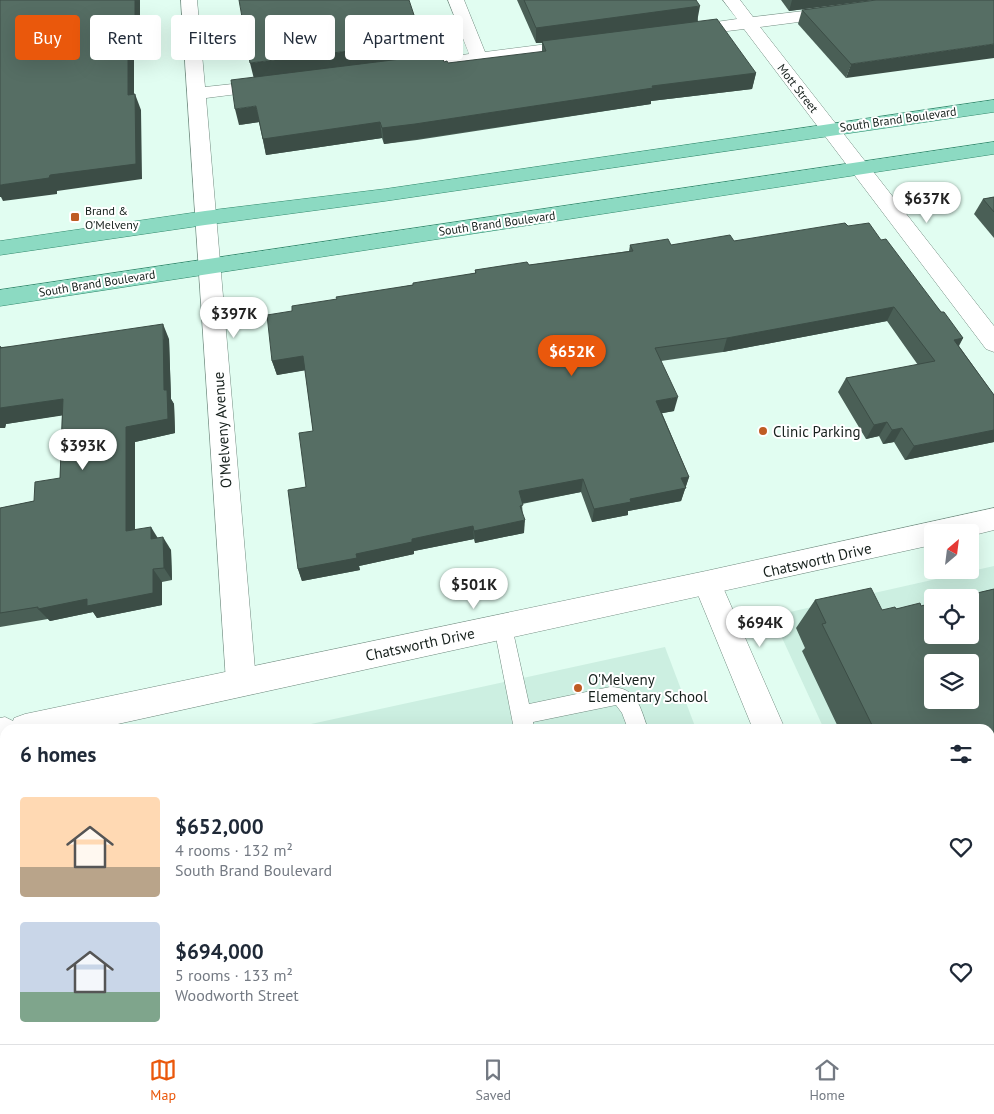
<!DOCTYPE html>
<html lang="en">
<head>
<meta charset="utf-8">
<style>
	body { margin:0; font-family:"PT Sans",sans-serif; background:#f6f6f7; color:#1f2937; height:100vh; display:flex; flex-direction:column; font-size:19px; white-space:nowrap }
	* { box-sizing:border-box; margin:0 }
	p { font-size:16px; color:#747a83 }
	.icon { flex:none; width:28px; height:28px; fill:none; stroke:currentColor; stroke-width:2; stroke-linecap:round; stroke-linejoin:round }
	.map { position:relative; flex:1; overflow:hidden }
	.sheet { position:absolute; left:0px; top:724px; width:995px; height:321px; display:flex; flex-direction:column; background:#fff; border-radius:15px 15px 0 0; box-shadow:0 5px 20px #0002 }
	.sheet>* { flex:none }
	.guide { position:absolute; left:15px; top:15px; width:500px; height:45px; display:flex; gap:10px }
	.needle { width:32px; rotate:28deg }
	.controls { position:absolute; left:924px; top:524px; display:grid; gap:10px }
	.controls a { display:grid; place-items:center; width:55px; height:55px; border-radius:5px; background:#fff; box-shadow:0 5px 20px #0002; font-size:25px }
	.price { position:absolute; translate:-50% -42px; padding:0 11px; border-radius:18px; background:#fff; color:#222; font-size:16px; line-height:32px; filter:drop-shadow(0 1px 2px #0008) }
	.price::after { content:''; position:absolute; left:50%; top:30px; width:15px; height:11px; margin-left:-8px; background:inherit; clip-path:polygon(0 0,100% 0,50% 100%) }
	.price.current { background:#ea580c; color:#fff }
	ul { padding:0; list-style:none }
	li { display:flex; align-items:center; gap:15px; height:125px; padding:0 20px }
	li span { display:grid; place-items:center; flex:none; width:140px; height:100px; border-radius:5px; color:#555 }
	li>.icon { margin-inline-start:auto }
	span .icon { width:60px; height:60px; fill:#fffc; stroke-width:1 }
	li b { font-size:21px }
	h2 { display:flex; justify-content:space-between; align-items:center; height:60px; padding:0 20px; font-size:21px }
	.chip { padding:0 18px; border-radius:5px; background:#fff; box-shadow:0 5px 20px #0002; font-size:18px; line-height:45px }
	.chip.current { background:#ea580c; color:#fff }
	.dock { display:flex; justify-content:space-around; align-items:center; height:70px; border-top:1px solid #e0e1e3; background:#fff; font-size:14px; color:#747a83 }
	.dock a { display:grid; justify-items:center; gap:2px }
	.dock .current { color:#ea580c }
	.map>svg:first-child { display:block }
	.built { fill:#ccefe1; fill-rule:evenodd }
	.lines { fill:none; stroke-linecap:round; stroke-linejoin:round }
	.service-casing { stroke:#728c81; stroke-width:1 }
	.minor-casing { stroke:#728c81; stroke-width:1 }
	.secondary-casing { stroke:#728c81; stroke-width:1 }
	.primary-casing { stroke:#31896d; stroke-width:1 }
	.service { fill:#fff; fill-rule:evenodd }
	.minor { fill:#fff; fill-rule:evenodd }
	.secondary { fill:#fff; fill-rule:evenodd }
	.primary { fill:#8cdac2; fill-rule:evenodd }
	.wall { fill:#4a5f56 }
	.shaded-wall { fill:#3c4d46 }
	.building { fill:#566e64; stroke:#3c4d46; fill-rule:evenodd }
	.poi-dot { fill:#bf5c23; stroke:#fff; stroke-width:2 }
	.labels { text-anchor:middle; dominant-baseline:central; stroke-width:4; stroke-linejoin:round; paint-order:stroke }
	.far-street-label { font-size:12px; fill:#16201c; stroke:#fff }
	.far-poi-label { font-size:12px; fill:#16201c; stroke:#fff; text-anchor:start }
	.street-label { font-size:15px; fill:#16201c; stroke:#fff }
	.poi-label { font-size:15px; fill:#16201c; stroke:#fff; text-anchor:start }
</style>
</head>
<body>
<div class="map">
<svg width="994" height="1044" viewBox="0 0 994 1044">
	<rect width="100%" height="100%" fill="#e1fdf1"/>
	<g class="built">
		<path d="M994,566V1044H969L967,1040H990V729H824L772,616ZM932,598H970V635H932ZM932,662H970V700H932Z"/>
		<polygon points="665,647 696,729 288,729"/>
		<polygon points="5,790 5,1040 813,1040 815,1044 0,1044 0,791"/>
	</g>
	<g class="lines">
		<g class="service-casing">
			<path id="service" d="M503,618L510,621L512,627L529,704L610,687C637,687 640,707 648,729H628L622,713L616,705L533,722L534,729H514L494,627L496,621Z"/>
		</g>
		<g class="minor-casing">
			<g id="minor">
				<polygon points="181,0 197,0 205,87 269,80 275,81 278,85 275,89 269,90 206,98 256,681 252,691 241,696 230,691 226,681"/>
				<polygon points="448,0 464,0 485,52 579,40 585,41 588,45 585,49 579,50 411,72 405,71 402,67 405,63 469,54"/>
				<polygon points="723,0 740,0 753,17 837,7 843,8 845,12 843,16 837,17 760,27 994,326 994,352 986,349 744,29 686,36 680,35 677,31 680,27 737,19"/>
				<polygon points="708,572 718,576 785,729 753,729 694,585 698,576"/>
				<polygon points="882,1040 920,1040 921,1044 883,1044"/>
			</g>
		</g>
		<g class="secondary-casing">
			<polygon id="secondary" points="994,508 994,530 970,536 970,532 932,532 932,545 95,729 5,729 5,749 0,750 0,718 5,717 13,721 14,718 25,714 706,571"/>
		</g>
		<g class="primary-casing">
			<g id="primary">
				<polygon points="994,100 994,112 385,201 205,225 0,255 0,241 205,211 385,189"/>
				<polygon points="994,142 994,154 0,306 0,290"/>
			</g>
		</g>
		<use href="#service" class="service"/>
		<use href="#minor" class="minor"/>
		<use href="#secondary" class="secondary"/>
		<use href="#primary" class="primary"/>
	</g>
	<g class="wall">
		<polygon points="514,0 696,0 698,22 756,73 752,89 651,101 651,104 417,140 384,144 382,138 266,155 259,122 239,125 424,56 448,63 542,52 542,43 536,43 517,0"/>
		<polygon points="781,0 874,0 789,11"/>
		<polygon points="876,0 846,78 798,24 802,10"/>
		<polygon points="994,197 994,238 974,214 983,199"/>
		<polygon points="848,226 881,240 963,338 959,346 994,395 994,442 905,460 894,442 883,444 879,436 866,439 838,392 846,378 918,365 887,321 723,352 661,361 674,411 662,413 689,477 681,501 628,511 628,515 592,522 581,492 522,504 524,533 475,543 474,539 414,551 414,554 359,566 360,570 302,581 298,569 313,431 305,370 277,375 272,361 292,311 337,299 475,273 475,270 529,265 629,251 630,245 671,245 734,241"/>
		<polygon points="169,339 171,399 174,404 175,433 135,442 135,530 158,538 171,550 172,580 162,582 162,605 97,618 93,612 50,621 48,619 0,627 0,508 34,501 60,478 62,415 6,424 5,428 0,428 0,346 1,347"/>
		<polygon points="994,589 994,1044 988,1044 986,1040 990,1040 990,729 839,729 802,651 805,648 796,628 815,600 882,610 921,606"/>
	</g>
	<g class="shaded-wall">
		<polygon points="135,0 140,0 140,49 134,50 134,111 128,95 128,34"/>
		<polygon points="792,0 874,0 789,11"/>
		<polygon points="700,6 697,22 536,43 536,28"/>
		<polygon points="423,42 424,58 254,79 250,63"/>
		<polygon points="994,44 994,58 846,78 851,64"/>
		<polygon points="756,73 752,89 651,101 651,104 384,144 382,128 652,86"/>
		<polygon points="135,94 141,110 142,179 57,191 57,194 3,201 1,197 0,197 0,185 50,175"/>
		<polygon points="256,106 260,122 239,125 235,109"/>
		<polygon points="380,122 382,138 266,155 263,139"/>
		<polygon points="894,307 887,321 723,352 727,338"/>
		<polygon points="163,324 169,339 171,399 174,404 175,433 135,442 135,545 126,531 126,427 164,390"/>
		<polygon points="963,338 954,353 954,340"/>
		<polygon points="303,356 307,370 277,375 272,361"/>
		<polygon points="678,397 674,411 653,415 656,401"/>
		<polygon points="63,399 72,414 6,424 5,428 0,428 0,408"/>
		<polygon points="887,422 879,436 866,439 874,425"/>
		<polygon points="902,428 894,442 883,444 892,430"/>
		<polygon points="994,430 994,442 905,460 914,446"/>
		<polygon points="689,477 681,501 628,511 628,515 592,522 594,509 681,478"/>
		<polygon points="583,479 581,492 518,504 519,491"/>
		<polygon points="525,520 524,533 475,543 474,531"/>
		<polygon points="473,526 474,539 414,551 414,554 359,566 360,570 302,581 298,569 412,539"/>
		<polygon points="151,527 159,540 151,539"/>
		<polygon points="163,537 171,550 172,580 164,568"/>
		<polygon points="153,569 162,582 162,605 97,618 93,612 50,621 38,609"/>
		<polygon points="0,829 5,831 5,938 0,1006"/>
	</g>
	<g class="building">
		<polygon points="0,0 135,0 135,34 128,34 128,95 135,94 136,164 50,175 49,178 0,185"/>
		<polygon points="239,0 409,0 423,42 250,63"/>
		<polygon points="524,0 696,0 700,6 536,28"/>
		<polygon points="876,0 994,0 994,44 851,64 802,10"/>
		<polygon points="717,19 756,73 652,86 653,88 415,124 382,128 380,122 263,139 256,106 235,109 231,80 441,54 444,62 447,61 448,63 546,51 542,41"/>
		<polygon points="994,197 994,212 983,199"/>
		<polygon points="845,223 848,226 869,223 881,240 886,239 941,312 944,312 963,338 954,340 994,395 994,430 914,446 902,428 892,430 887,422 874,425 846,378 935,361 894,307 727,338 655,348 678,397 656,401 689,477 681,478 686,488 630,499 631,502 594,509 583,479 519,491 523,505 520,506 525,520 474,531 473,526 412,539 412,542 356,554 357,558 298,569 288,490 306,487 299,433 313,431 303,356 272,361 267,315 292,311 292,306 337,299 336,297 413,285 413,283 476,273 475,270 527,262 529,265 633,251 630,245 668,239 671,245 730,235 734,241"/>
		<polygon points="163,324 164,390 167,390 168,419 126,427 126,531 151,527 151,539 163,537 164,568 153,569 153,593 87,606 87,599 38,609 38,607 0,613 0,508 34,501 35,482 60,478 63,399 0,408 0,346 0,348"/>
		<path d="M871,588L882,610L895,607L896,609L920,603L921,606L932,603V635H970V598H956L994,589V971L990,963V729H874L822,624L826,623L815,600ZM932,662H970V700H932Z"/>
		<polygon points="41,1040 493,1040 493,1043 489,1044 41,1044"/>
	</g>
	<g class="poi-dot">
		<rect x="70" y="212" width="10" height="10" rx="2.5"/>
		<circle cx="763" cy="431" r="5"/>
		<circle cx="578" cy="688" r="5"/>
	</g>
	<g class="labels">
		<g class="far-street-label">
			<text transform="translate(798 88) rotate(52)">Mott Street</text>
			<text transform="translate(898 119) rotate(-8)">South Brand Boulevard</text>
			<text transform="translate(497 223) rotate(-8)">South Brand Boulevard</text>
			<text transform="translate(97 283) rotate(-9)">South Brand Boulevard</text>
		</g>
		<g class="far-poi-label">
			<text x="85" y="210">Brand &amp;<tspan x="85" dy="14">O'Melveny</tspan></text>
		</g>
		<g class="street-label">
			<text transform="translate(222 430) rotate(-94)">O'Melveny Avenue</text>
			<text transform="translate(817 560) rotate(-13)">Chatsworth Drive</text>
			<text transform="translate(420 644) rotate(-12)">Chatsworth Drive</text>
		</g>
		<g class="poi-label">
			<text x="773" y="431">Clinic Parking</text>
			<text x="588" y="679">O'Melveny<tspan x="588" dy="17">Elementary School</tspan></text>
		</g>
	</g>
</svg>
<div class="controls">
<a><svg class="needle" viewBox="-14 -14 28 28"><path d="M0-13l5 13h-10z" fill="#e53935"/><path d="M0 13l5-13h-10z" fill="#747a83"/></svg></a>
<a><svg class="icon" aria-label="locate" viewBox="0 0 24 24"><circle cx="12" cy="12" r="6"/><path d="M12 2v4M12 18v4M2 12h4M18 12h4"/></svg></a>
<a><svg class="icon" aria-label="layers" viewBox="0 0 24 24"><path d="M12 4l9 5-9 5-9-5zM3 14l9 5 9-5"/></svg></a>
</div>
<b class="price" style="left:927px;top:224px">$637K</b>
<b class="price" style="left:234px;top:339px">$397K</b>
<b class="price current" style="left:572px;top:377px">$652K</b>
<b class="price" style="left:83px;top:471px">$393K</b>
<b class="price" style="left:474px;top:610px">$501K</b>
<b class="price" style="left:760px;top:648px">$694K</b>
<div class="guide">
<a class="chip current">Buy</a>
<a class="chip">Rent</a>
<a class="chip">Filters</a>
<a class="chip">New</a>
<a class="chip">Apartment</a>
</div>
<section class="sheet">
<h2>6 homes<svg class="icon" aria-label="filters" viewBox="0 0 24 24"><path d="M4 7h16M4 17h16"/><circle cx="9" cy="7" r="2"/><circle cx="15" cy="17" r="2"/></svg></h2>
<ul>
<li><span style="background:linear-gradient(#ffd9b3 70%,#b9a48a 0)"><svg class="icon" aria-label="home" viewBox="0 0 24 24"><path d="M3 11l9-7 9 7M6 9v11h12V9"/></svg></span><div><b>$652,000</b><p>4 rooms · 132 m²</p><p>South Brand Boulevard</p></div><svg class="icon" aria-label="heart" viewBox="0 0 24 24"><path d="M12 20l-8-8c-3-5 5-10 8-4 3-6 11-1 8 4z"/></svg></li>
<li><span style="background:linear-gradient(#c9d6e8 70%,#7fa58c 0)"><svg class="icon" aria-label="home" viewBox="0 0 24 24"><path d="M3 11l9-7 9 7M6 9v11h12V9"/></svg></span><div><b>$694,000</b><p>5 rooms · 133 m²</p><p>Woodworth Street</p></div><svg class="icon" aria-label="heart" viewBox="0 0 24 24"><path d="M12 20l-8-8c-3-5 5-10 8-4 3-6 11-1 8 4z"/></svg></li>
</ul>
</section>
</div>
<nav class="dock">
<a class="current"><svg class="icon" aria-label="map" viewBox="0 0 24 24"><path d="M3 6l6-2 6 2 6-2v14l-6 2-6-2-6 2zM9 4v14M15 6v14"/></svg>Map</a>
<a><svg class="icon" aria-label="saved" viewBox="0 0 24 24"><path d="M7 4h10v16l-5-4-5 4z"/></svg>Saved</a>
<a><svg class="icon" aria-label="home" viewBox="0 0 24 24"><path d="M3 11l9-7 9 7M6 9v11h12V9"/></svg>Home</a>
</nav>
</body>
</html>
